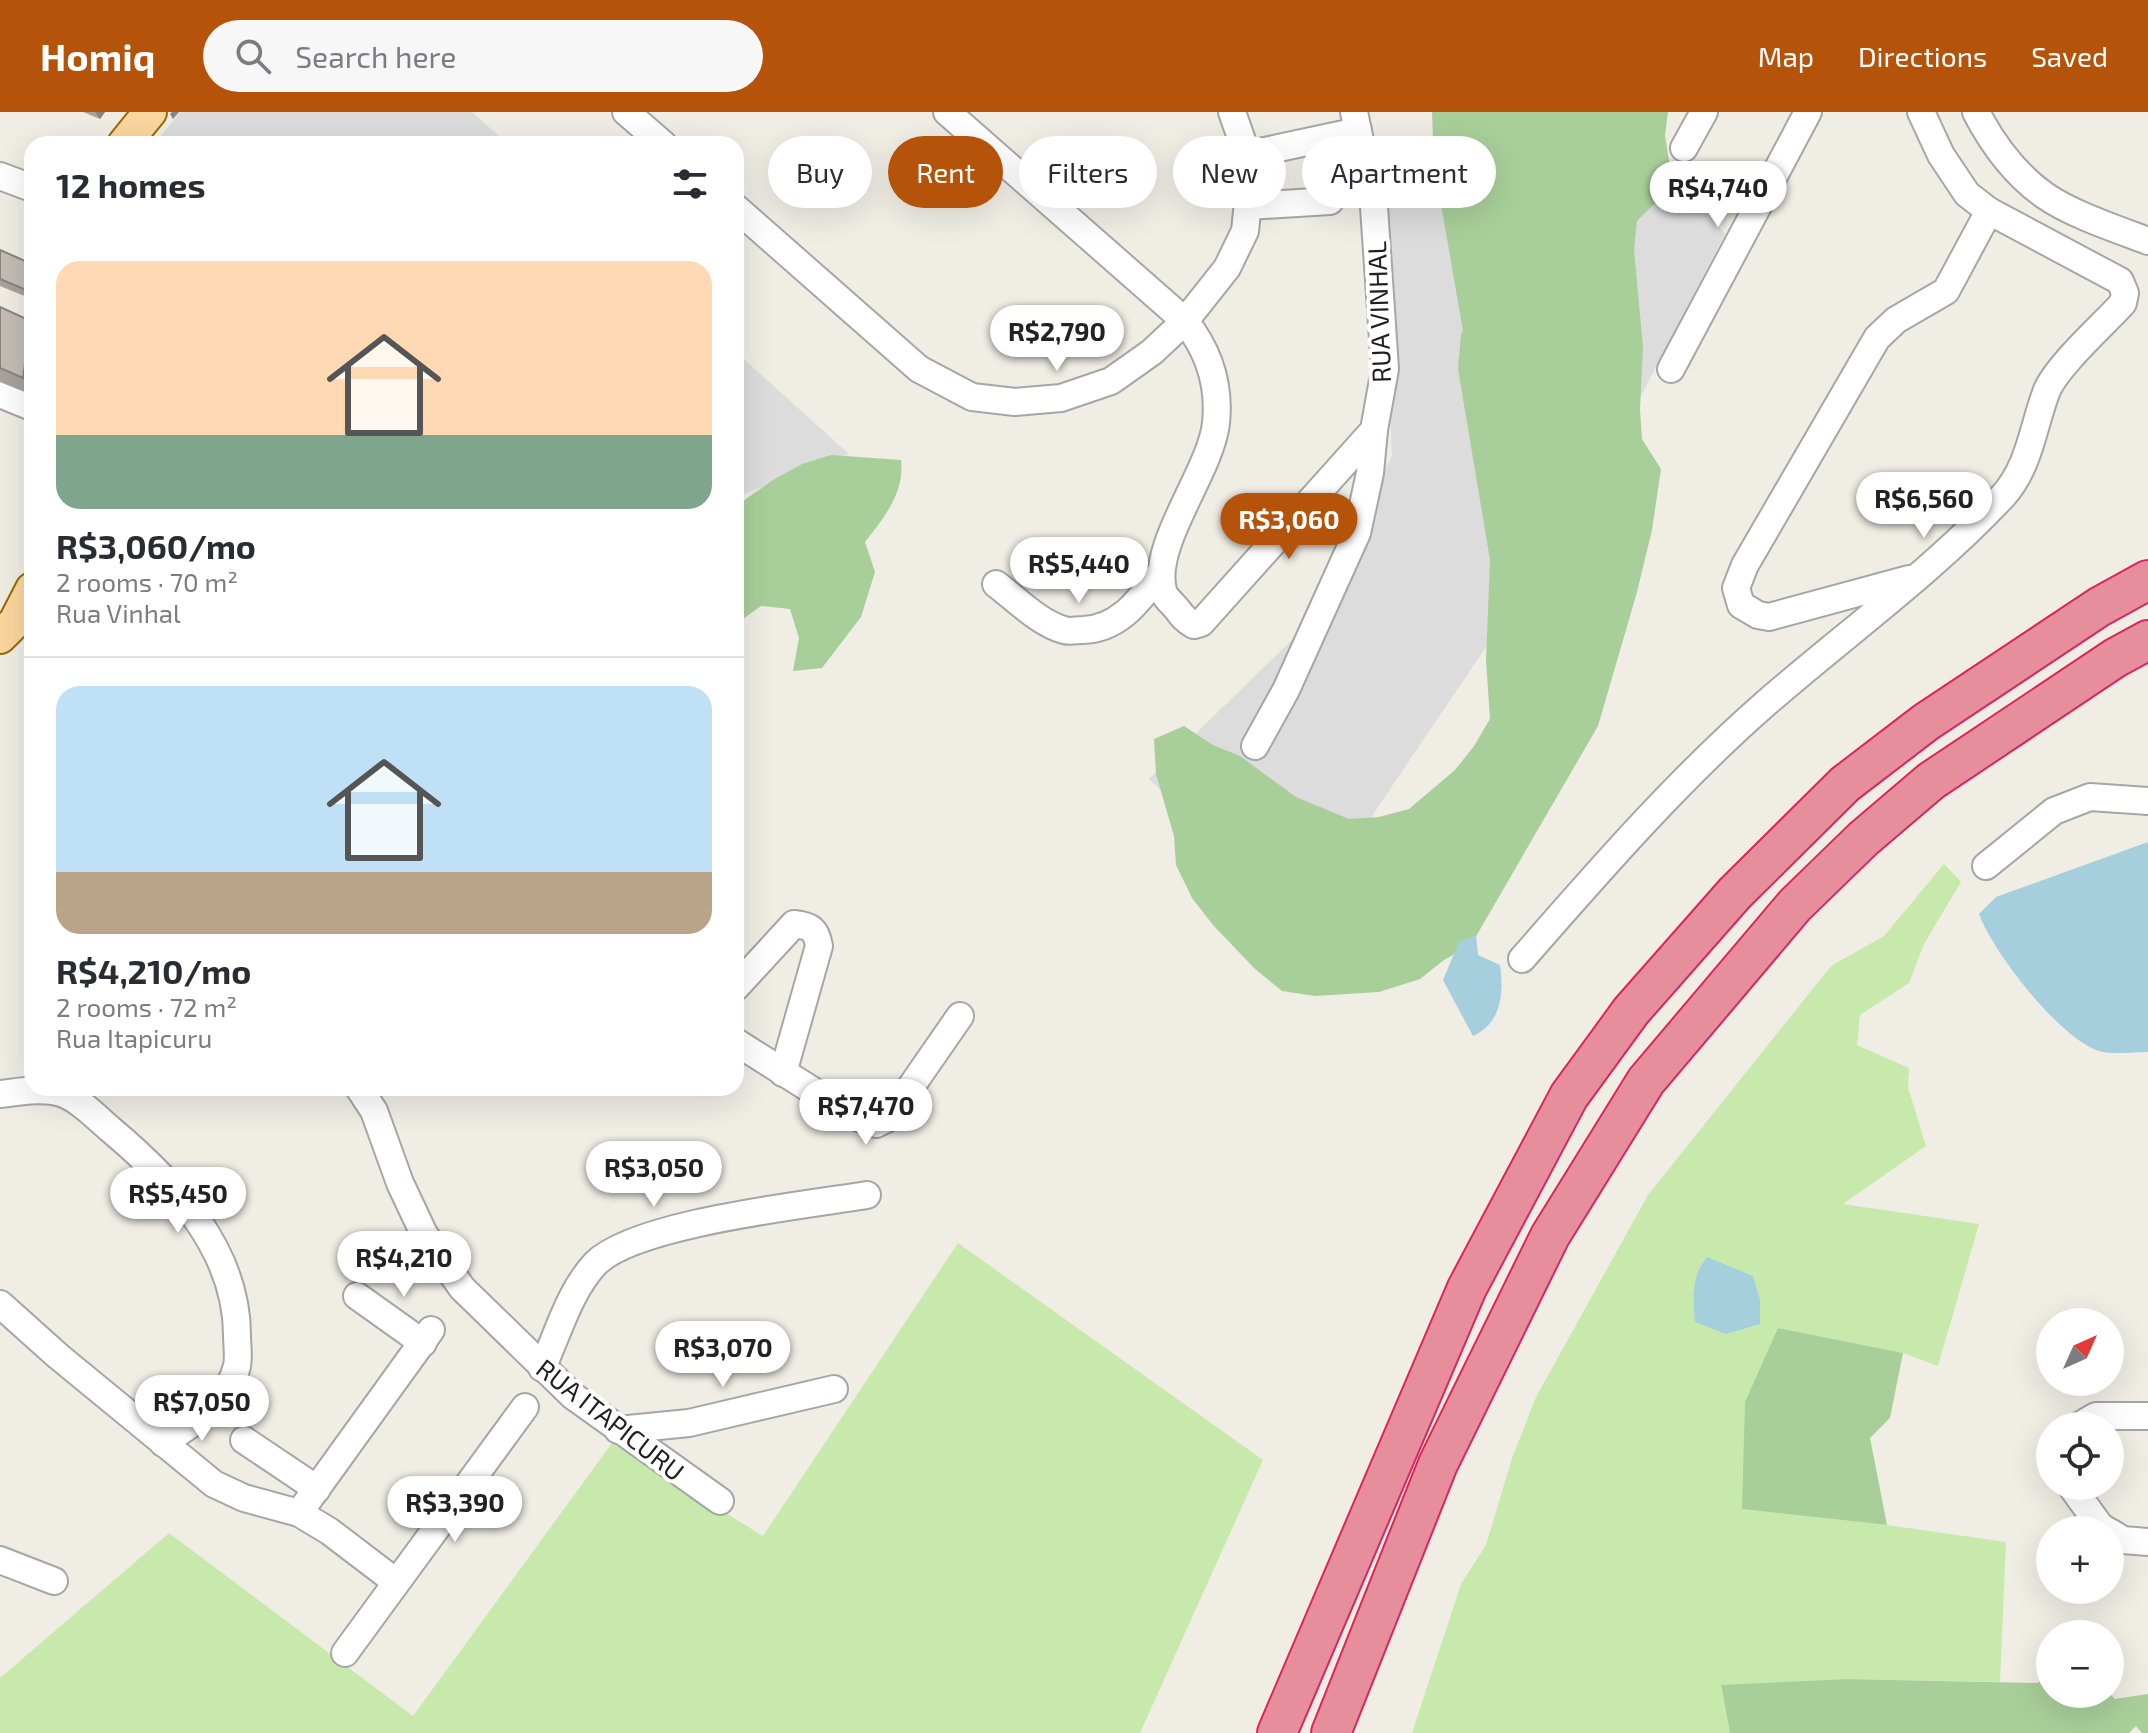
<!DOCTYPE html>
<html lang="en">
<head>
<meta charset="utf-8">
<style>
	body { margin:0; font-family:"Exo 2",sans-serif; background:#f7f7f7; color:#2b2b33; height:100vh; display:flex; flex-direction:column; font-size:30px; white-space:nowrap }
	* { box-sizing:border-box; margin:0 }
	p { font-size:26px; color:#7c7c81 }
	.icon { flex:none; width:44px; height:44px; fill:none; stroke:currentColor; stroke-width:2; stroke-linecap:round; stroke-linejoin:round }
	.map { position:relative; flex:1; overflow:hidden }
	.side { position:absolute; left:24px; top:24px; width:720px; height:960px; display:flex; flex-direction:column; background:#fff; border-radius:24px; box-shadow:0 8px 32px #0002 }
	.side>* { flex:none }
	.hud { position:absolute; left:768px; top:24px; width:760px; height:72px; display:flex; gap:16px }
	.needle { width:52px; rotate:45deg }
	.fabs { position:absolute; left:2036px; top:1196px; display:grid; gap:16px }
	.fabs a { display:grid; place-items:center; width:88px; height:88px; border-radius:50%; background:#fff; box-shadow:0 8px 32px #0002; font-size:40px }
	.price { position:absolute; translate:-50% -68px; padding:0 18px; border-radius:28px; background:#fff; color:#222; font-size:26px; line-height:52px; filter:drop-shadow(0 2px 4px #0008) }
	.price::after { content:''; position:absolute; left:50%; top:48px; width:24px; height:18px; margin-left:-12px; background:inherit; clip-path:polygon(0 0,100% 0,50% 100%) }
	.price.active { background:#b45309; color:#fff }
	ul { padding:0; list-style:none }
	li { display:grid; align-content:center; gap:16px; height:424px; padding:0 32px }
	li+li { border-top:2px solid #e1e1e2 }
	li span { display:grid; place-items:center; height:248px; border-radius:24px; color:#555 }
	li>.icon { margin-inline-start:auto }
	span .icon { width:144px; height:144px; fill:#fffc; stroke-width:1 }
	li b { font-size:34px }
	h2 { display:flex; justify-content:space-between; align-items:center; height:96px; padding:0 32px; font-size:34px }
	.pill { padding:0 28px; border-radius:36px; background:#fff; box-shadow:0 8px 32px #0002; font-size:28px; line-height:72px }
	.pill.active { background:#b45309; color:#fff }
	header { display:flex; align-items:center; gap:48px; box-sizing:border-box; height:112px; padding:0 40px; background:#b45309; color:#fff }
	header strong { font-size:38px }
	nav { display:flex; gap:44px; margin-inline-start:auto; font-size:28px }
	.search { width:560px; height:72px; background:#f7f7f7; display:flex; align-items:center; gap:20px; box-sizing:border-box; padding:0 28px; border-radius:44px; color:#7c7c81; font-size:30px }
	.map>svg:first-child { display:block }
	.residential { fill:#dddcdc }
	.grass { fill:#c8e9ac }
	.forest { fill:#a8cf9a }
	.water { fill:#a6cfdd }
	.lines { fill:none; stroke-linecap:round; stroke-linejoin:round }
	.minor-casing { stroke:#a6a6a6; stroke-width:30 }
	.major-casing { stroke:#996b01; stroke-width:36 }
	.highway-casing { stroke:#da265e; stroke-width:42 }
	.minor { stroke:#fff; stroke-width:26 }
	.major { stroke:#fbd69f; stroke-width:32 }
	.highway { stroke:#e68e9b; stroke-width:38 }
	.wall { fill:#a9a29c }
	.shaded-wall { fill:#89847f }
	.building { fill:#c4bcb5; stroke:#89847f; stroke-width:2 }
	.labels { text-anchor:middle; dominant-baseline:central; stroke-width:8; stroke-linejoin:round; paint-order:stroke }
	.street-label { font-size:26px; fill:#1f1f1f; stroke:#fff }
</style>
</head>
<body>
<header>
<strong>Homiq</strong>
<div class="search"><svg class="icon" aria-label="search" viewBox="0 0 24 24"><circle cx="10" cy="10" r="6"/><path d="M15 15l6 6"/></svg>Search here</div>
<nav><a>Map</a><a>Directions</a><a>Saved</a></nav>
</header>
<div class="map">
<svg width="2148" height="1621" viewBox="0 0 2148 1621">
	<rect width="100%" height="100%" fill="#f0ede5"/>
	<g class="residential">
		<polygon points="180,0 472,0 508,32 154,32"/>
		<polygon points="1622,0 1725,122 1592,378 1299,812 1149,667 1301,519 1392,344 1382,98 1411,52 1463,1"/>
		<polygon points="736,240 849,342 736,385"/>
	</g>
	<g class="grass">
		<polygon points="1944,752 1961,770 1924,832 1909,871 1860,903 1857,933 1909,956 1908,975 1926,1034 1843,1092 1979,1112 1938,1254 1903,1241 1778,1216 1743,1397 1887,1413 2006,1430 2000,1570 1847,1567 1721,1574 1730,1621 1412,1621 1461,1472 1486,1433 1512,1346 1536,1285 1648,1083 1831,854 1884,824"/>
		<polygon points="958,1131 1263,1348 1140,1621 0,1621 0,1566 169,1421 413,1604 612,1331 763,1424"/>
	</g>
	<g class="forest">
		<polygon points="1432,0 1668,0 1665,23 1670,55 1659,87 1637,109 1634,138 1643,235 1640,297 1642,327 1661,357 1652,418 1637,480 1598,614 1471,833 1444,848 1420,867 1379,880 1315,884 1282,879 1255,857 1213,813 1192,786 1176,753 1174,724 1156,662 1154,627 1184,614 1213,633 1240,644 1296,685 1349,707 1379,705 1409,697 1455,658 1474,634 1490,607 1486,548 1490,448 1458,257 1461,222 1463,219 1434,52"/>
		<path d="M831,343L901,348C905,380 884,406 865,430L875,460L861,505L822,556L793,559L799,526L790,497L761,494L736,512V394L773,368L802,352Z"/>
		<polygon points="1778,1216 1903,1241 1890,1306 1870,1326 1887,1413 1742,1397 1745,1290"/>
		<polygon points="2050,1554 2050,1582 2110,1582 2115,1587 2148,1582 2148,1621 2142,1621 2136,1614 2129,1621 1730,1621 1721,1573 1847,1567 2038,1571"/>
	</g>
	<g class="water">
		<path d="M2148,730V940C2134,940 2112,943 2099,939C2059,926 1993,840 1979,802L1996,785Z"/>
		<path d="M1476,823L1478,843L1500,853C1504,880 1502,911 1473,924L1443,868L1459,830Z"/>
		<path d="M1707,1145L1753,1164L1760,1188V1212L1726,1222L1695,1210C1693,1186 1691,1164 1707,1145Z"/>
	</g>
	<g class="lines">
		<g class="minor-casing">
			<g id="minor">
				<polyline points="626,0 663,32"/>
				<path d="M947,0L1185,209C1208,238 1220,273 1216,311C1211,359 1151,432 1163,478C1164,485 1172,491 1177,497C1182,504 1186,509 1194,513L1201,511L1374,318L1385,257L1374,95L1354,0"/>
				<path d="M1976,0C1992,31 2015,62 2044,83C2071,102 2116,117 2148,129"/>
				<polyline points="1684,36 1704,0"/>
				<polyline points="1246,43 1358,19"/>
				<polyline points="0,64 32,76"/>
				<polyline points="1248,94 1330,89"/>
				<polyline points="736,96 919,257 972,285 1015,290 1061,286 1111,269 1152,240 1185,209 1227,156 1245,119 1249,80 1245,37 1232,0"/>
				<polyline points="1671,257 1808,0"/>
				<polyline points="0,282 32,295"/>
				<polyline points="1909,467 1769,505 1758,503 1741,493 1736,476 1745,453 1877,226 1896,208 1946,179 1989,99"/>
				<path d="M996,472C1016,487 1039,511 1064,518C1069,520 1077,518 1083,518C1120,517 1140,487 1161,460"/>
				<polyline points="1255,634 1286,578 1357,421 1370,361 1374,318"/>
				<polyline points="1986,754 2054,699 2090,685 2148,689"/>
				<path d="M1522,847C1599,759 1677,669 1765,592C1844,523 1931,461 2003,384C2030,354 2033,314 2047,278C2058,253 2103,213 2123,191L2125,181L2120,169L1989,99L1967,82L1941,43L1921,0"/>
				<path d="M736,875L794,812C811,814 816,817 819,834L783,961"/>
				<polyline points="736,930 851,1003 876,1012 890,1005 960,904"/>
				<polyline points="359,976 374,999 400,1071 424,1122 462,1176 573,1284 720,1389"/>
				<path d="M0,982C18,980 43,975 61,981C79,987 96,1005 110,1017C172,1069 237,1137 237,1223C237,1232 239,1244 237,1254C228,1291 193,1311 163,1331"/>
				<polyline points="357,1184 423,1231"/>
				<polyline points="0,1192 58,1244 214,1372 244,1386 299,1401 329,1419 396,1470"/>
				<path d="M542,1256C558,1222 569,1180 595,1152C634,1111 807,1093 867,1083"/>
				<polyline points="2079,1314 2096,1304 2148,1304"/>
				<polyline points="618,1318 689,1311 834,1277"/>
				<polyline points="244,1328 317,1377"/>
				<polyline points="2071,1374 2100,1414 2106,1418"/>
				<polyline points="299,1401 431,1218"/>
				<polyline points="2110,1420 2123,1428 2148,1430"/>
				<polyline points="0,1448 54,1469"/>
				<polyline points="345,1541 525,1295"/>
			</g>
		</g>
		<g class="major-casing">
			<g id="major">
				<polyline points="124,32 150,0"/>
				<polyline points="0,525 15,510 32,477"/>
			</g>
		</g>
		<g class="highway-casing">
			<g id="highway">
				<polyline points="1277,1621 1467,1176 1569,984 1631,899 1735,781 1845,672 1926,610 2099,495 2148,468"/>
				<polyline points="1331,1621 1438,1352 1550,1124 1646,969 1795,793 1863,727 1931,669 2115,546 2148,528"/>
			</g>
		</g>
		<use href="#minor" class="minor"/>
		<use href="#major" class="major"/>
		<use href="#highway" class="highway"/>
	</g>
	<g class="wall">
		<polygon points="83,0 105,0 100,7"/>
		<polygon points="0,138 32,152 32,187 0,174"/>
		<polygon points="0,195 32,210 32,283 0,270"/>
	</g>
	<g class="shaded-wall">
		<polygon points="95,0 105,0 100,7"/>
		<polygon points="172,0 179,0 173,7 170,2"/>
		<polygon points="32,161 32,187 26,178"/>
		<polygon points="31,209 32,210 32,279 23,266"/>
	</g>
	<g class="building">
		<polygon points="0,138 32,152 32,161 26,178 0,167"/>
		<polygon points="0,195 31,209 23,266 0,256"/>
	</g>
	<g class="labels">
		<g class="street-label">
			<text transform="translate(1378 200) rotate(-92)">RUA VINHAL</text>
			<text transform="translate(611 1307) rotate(38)">RUA ITAPICURU</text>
		</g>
	</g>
</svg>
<div class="fabs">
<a><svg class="needle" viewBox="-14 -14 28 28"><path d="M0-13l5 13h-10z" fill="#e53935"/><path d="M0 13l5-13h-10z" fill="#7c7c81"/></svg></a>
<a><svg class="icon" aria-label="locate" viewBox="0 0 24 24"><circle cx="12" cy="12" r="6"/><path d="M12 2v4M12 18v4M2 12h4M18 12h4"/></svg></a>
<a>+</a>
<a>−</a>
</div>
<b class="price" style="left:1718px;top:117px">R$4,740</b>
<b class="price" style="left:1057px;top:261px">R$2,790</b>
<b class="price" style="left:1924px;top:428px">R$6,560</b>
<b class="price active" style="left:1289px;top:449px">R$3,060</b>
<b class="price" style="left:1079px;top:493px">R$5,440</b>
<b class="price" style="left:866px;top:1035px">R$7,470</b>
<b class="price" style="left:654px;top:1097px">R$3,050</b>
<b class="price" style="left:178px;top:1123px">R$5,450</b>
<b class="price" style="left:404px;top:1187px">R$4,210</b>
<b class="price" style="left:723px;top:1277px">R$3,070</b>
<b class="price" style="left:202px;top:1331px">R$7,050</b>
<b class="price" style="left:455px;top:1432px">R$3,390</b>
<div class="hud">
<a class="pill">Buy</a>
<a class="pill active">Rent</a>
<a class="pill">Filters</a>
<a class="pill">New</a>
<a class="pill">Apartment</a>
</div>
<section class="side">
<h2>12 homes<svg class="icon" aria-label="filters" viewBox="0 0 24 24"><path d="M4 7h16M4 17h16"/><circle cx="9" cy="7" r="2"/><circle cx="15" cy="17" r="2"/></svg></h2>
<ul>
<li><span style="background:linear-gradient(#ffd9b3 70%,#7fa58c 0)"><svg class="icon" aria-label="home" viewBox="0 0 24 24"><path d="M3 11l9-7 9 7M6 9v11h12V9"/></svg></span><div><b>R$3,060/mo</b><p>2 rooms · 70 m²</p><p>Rua Vinhal</p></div></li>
<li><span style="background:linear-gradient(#bfe0f5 75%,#b9a48a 0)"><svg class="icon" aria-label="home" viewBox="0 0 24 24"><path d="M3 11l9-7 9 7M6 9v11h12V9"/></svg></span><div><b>R$4,210/mo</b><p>2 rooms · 72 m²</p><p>Rua Itapicuru</p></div></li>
</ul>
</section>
</div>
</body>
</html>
